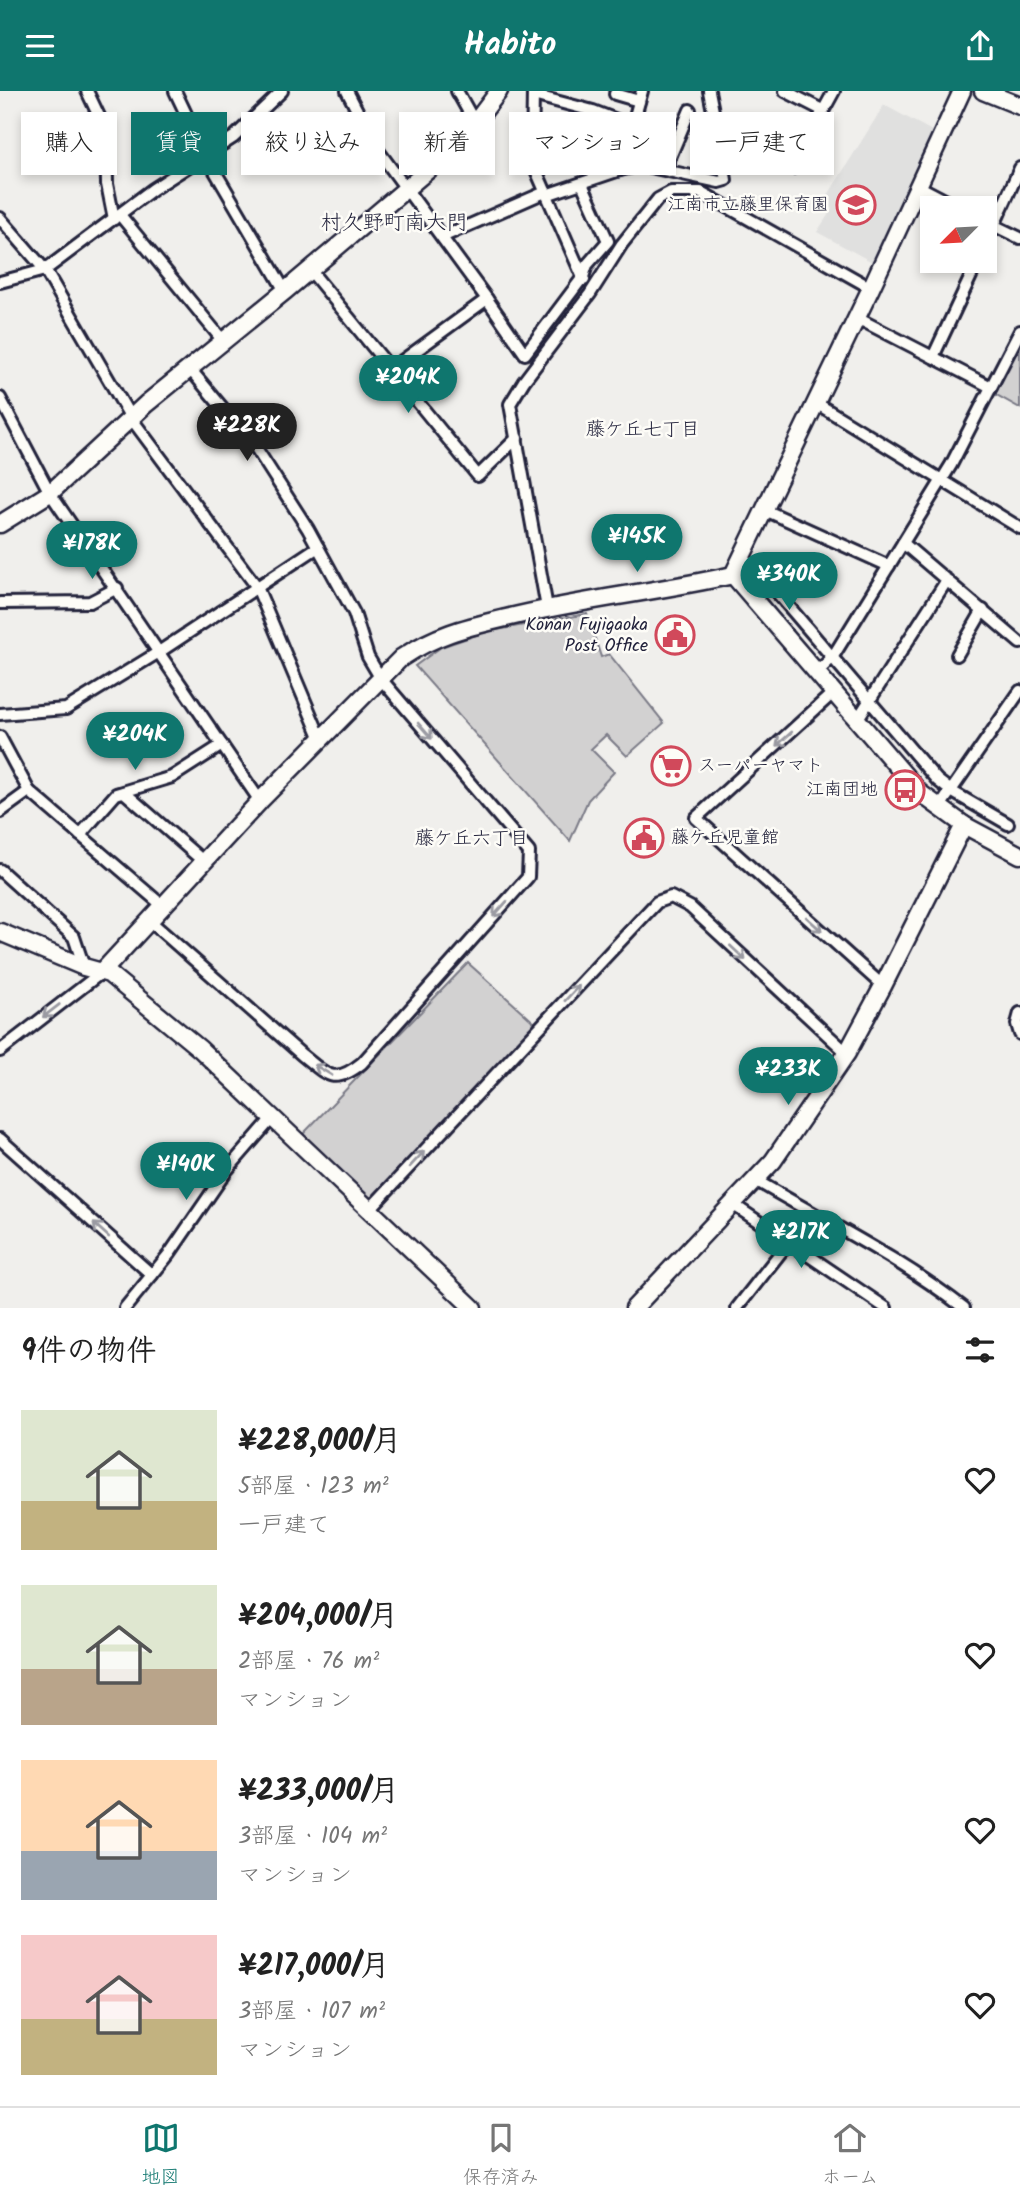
<!DOCTYPE html>
<html lang="ja">
<head>
<meta charset="utf-8">
<style>
	body { margin:0; font-family:Kalam,"Klee One",sans-serif; background:#f2f2f2; color:#222; height:100vh; display:flex; flex-direction:column; font-size:26px; white-space:nowrap }
	* { box-sizing:border-box; margin:0 }
	p { font-size:23px; color:#767676 }
	.icon { flex:none; width:38px; height:38px; fill:none; stroke:currentColor; stroke-width:2; stroke-linecap:round; stroke-linejoin:round }
	.map { position:relative; height:1217px; overflow:hidden }
	.details { display:flex; flex-direction:column; background:#fff; flex:1 }
	.details>* { flex:none }
	.top-card { position:absolute; left:21px; top:21px; width:978px; height:63px; display:flex; gap:14px }
	.needle { width:46px; rotate:246deg }
	.buttons { position:absolute; left:920px; top:105px; display:grid; gap:14px }
	.buttons a { display:grid; place-items:center; width:77px; height:77px; border-radius:0px; background:#fff; box-shadow:0 4px 10px #0003; font-size:35px }
	.price { position:absolute; translate:-50% -60px; padding:0 16px; border-radius:24px; background:#0f766e; color:#fff; font-size:23px; line-height:46px; filter:drop-shadow(0 2px 4px #0008) }
	.price::after { content:''; position:absolute; left:50%; top:42px; width:21px; height:16px; margin-left:-10px; background:inherit; clip-path:polygon(0 0,100% 0,50% 100%) }
	.price.on { background:#222; color:#fff }
	ul { padding:0; list-style:none }
	li { display:flex; align-items:center; gap:21px; height:175px; padding:0 21px }
	li span { display:grid; place-items:center; flex:none; width:196px; height:140px; border-radius:0px; color:#555 }
	li>.icon { margin-inline-start:auto }
	span .icon { width:84px; height:84px; fill:#fffc; stroke-width:1 }
	li b { font-size:30px }
	h2 { display:flex; justify-content:space-between; align-items:center; height:84px; padding:0 21px; font-size:30px }
	.pill { padding:0 24px; border-radius:0px; background:#fff; box-shadow:0 4px 10px #0003; font-size:24px; line-height:63px }
	.pill.on { background:#0f766e; color:#fff }
	header { display:flex; justify-content:space-between; align-items:center; height:91px; padding:0 21px; background:#0f766e; color:#fff; font-size:32px; font-weight:700 }
	.dock { display:flex; justify-content:space-around; align-items:center; height:98px; border-top:2px solid #e0e0e0; background:#fff; font-size:19px; color:#767676 }
	.dock a { display:grid; justify-items:center; gap:4px }
	.dock .on { color:#0f766e }
	.map>svg:first-child { display:block }
	.built { fill:#e0e0df }
	.green { fill:#d2d1d1; stroke:#7a7a86; stroke-width:2 }
	.lines { fill:none; stroke-linecap:round; stroke-linejoin:round }
	.street-casing { stroke:#22223b; stroke-width:16 }
	.secondary-casing { stroke:#22223b; stroke-width:21 }
	.street { stroke:#fdfcf7; stroke-width:10 }
	.secondary { stroke:#fdfcf7; stroke-width:16 }
	.oneway { stroke:#9a9aa2 }
	.labels { text-anchor:middle; dominant-baseline:central; stroke-width:5; stroke-linejoin:round; paint-order:stroke }
	.poi-label { font-size:18px; fill:#22223b; stroke:#fdfcf7; text-anchor:end }
	.neighbourhood-label { font-size:19px; fill:#22223b; stroke:#fdfcf7 }
	.quarter-label { font-size:21px; fill:#22223b; stroke:#fdfcf7 }
</style>
</head>
<body>
<header><svg class="icon" aria-label="menu" viewBox="0 0 24 24"><path d="M4 6h16M4 12h16M4 18h16"/></svg>Habito<svg class="icon" aria-label="share" viewBox="0 0 24 24"><path d="M12 15V3M7 8l5-5 5 5M5 13v7h14v-7"/></svg></header>
<div class="map">
<svg width="1020" height="1217" viewBox="0 0 1020 1217">
	<rect width="100%" height="100%" fill="#f0efec"/>
	<filter id="ink" filterUnits="userSpaceOnUse"><feTurbulence type="fractalNoise" baseFrequency=".0143" numOctaves="2"/><feDisplacementMap in="SourceGraphic" scale="14" xChannelSelector="R" yChannelSelector="G"/><feConvolveMatrix kernelMatrix="1 2 1 2 8 2 1 2 1" color-interpolation-filters="sRGB"/></filter>
	<g filter="url(#ink)">
		<polygon class="built" points="884,14 934,41 874,172 817,141 832,118 823,112"/>
		<g class="green">
			<polygon points="1020,252 1020,317 995,303"/>
			<polygon points="587,523 601,566 609,563 664,632 627,665 606,644 591,658 614,681 588,709 570,750 415,575 441,556 485,541"/>
			<polygon points="468,872 536,933 369,1113 302,1044"/>
		</g>
		<g class="lines">
			<g class="street-casing">
				<g id="street">
					<polyline points="87,0 106,40 107,93 114,128"/>
					<polyline points="175,0 206,65 285,200"/>
					<polyline points="347,0 377,58 487,208 391,278"/>
					<polyline points="457,0 475,32"/>
					<polyline points="533,0 532,70 584,189"/>
					<polyline points="709,0 723,71 792,77 834,0"/>
					<polyline points="785,0 822,19"/>
					<polyline points="615,3 639,10"/>
					<polyline points="533,4 593,20 632,35"/>
					<polyline points="665,78 690,19"/>
					<polyline points="620,79 641,74 719,91 726,89 723,71"/>
					<polyline points="918,95 960,117"/>
					<polyline points="549,103 620,79 642,0"/>
					<polyline points="120,124 224,251"/>
					<polyline points="0,127 45,179 131,327 257,496 321,648"/>
					<polyline points="985,130 1020,147"/>
					<polyline points="442,146 543,102"/>
					<polyline points="985,154 1020,77"/>
					<polyline points="310,179 478,385 517,347"/>
					<polyline points="0,191 45,179 153,98 234,46 282,0"/>
					<polyline points="487,208 525,263 583,186 587,174 608,150 583,95"/>
					<polyline points="857,227 991,296"/>
					<polyline points="933,266 978,170"/>
					<polyline points="0,307 50,402 260,710"/>
					<polyline points="816,312 1020,437"/>
					<polyline points="765,419 889,475"/>
					<polyline points="903,452 1020,552"/>
					<polyline points="742,467 756,477 937,689 951,700 1008,733"/>
					<polyline points="0,512 90,511 117,497"/>
					<polyline points="547,517 510,313 524,290 590,203 622,153 658,108 671,101 701,101 871,197"/>
					<polyline points="957,564 983,519"/>
					<polyline points="817,581 832,567 951,374 1020,240"/>
					<polyline points="834,601 696,727 883,895"/>
					<polyline points="0,623 66,618 159,561 318,456"/>
					<polyline points="857,629 947,489"/>
					<polyline points="0,646 29,700 163,815"/>
					<polyline points="124,701 204,771"/>
					<polyline points="939,717 1020,600"/>
					<polyline points="0,721 29,700"/>
					<polyline points="80,744 116,703 172,686 222,654"/>
					<polyline points="0,779 74,846 84,876"/>
					<path d="M150,830L302,964C327,984 333,995 362,972L528,786L529,761L381,588L368,566L354,522L308,438L256,357L190,278"/>
					<polyline points="1020,922 1017,933 1020,943"/>
					<polyline points="0,960 102,881"/>
					<polyline points="0,1048 152,1184"/>
					<path d="M757,1090C826,1131 900,1167 964,1217"/>
					<polyline points="734,1114 886,1217"/>
					<polyline points="370,1118 657,811 671,806 690,816 847,962"/>
					<polyline points="125,1217 170,1162 227,1079 273,1026"/>
					<polyline points="737,1217 788,1152"/>
				</g>
			</g>
			<g class="secondary-casing">
				<g id="secondary">
					<polyline points="983,0 1020,15"/>
					<polyline points="0,433 50,402 146,313 285,200 459,53 499,0"/>
					<polyline points="733,484 871,197 962,0"/>
					<polyline points="733,484 920,702 964,734 1020,764"/>
					<polyline points="0,841 84,876 109,883 200,958 473,1217"/>
					<path d="M102,881L260,710L401,567C437,543 464,537 506,527C581,508 658,501 733,484"/>
					<polyline points="634,1217 773,1070 847,962 883,895 964,734"/>
				</g>
			</g>
			<use href="#street" class="street"/>
			<use href="#secondary" class="secondary"/>
		</g>
		<defs><path id="oneway-shaft" d="M-6 0H5M1.5-3L5.5 0L1.5 3" fill="none" stroke-width="1.6" stroke-linecap="round" stroke-linejoin="round" transform="scale(1.75)"/></defs>
		<g class="oneway">
			<use href="#oneway-shaft" transform="translate(425 640) rotate(49)"/>
			<use href="#oneway-shaft" transform="translate(784 648) rotate(138)"/>
			<use href="#oneway-shaft" transform="translate(500 818) rotate(132)"/>
			<use href="#oneway-shaft" transform="translate(814 833) rotate(42)"/>
			<use href="#oneway-shaft" transform="translate(738 862) rotate(43)"/>
			<use href="#oneway-shaft" transform="translate(572 902) rotate(-47)"/>
			<use href="#oneway-shaft" transform="translate(51 920) rotate(142)"/>
			<use href="#oneway-shaft" transform="translate(323 979) rotate(-149)"/>
			<use href="#oneway-shaft" transform="translate(417 1068) rotate(-47)"/>
			<use href="#oneway-shaft" transform="translate(101 1139) rotate(-138)"/>
		</g>
	</g>
	<defs>
		<g id="school-ring" transform="scale(2.0125)"><circle r="9.5" fill="#fdfcf7" stroke="#d1495b" stroke-width="1.5"/><path d="M0-5L7-2L0 1L-7-2ZM-4 1L0 2.5L4 1V4Q0 6-4 4Z" fill="#d1495b"/></g>
		<g id="civic-ring" transform="scale(2.0125)"><circle r="9.5" fill="#fdfcf7" stroke="#d1495b" stroke-width="1.5"/><path d="M-.6-6.5H3V-4.5H.6V-3L4-1V1h2V6H-6V1h2V-1L-.6-3ZM-1.2 2.5V6h2.4V2.5Z" fill="#d1495b"/></g>
		<g id="supermarket-ring" transform="scale(2.0125)"><circle r="9.5" fill="#fdfcf7" stroke="#d1495b" stroke-width="1.5"/><path d="M-6-5.5h2.5l.6 2H6L4.5 2H-2.5L-4.4-4H-6ZM-1.5 3.2a1.3 1.3 0 1 0 .1 0ZM3 3.2a1.3 1.3 0 1 0 .1 0Z" fill="#d1495b"/></g>
		<g id="bus-ring" transform="scale(2.0125)"><circle r="9.5" fill="#fdfcf7" stroke="#d1495b" stroke-width="1.5"/><path d="M-5-6H5V4H4V6H2V4H-2V6H-4V4H-5ZM-3.5-4V0h7V-4ZM-3.5 1.2v1.5H-2V1.2ZM2 1.2v1.5H3.5V1.2Z" fill="#d1495b"/></g>
	</defs>
	<g fill-rule="evenodd">
		<use href="#school-ring" x="856" y="114"/>
		<use href="#civic-ring" x="675" y="544"/>
		<use href="#supermarket-ring" x="671" y="675"/>
		<use href="#bus-ring" x="905" y="699"/>
		<use href="#civic-ring" x="644" y="747"/>
	</g>
	<g class="labels">
		<g class="poi-label">
			<text x="829" y="114">江南市立藤里保育園</text>
			<text x="648" y="534">Konan Fujigaoka<tspan x="648" dy="21">Post Office</tspan></text>
			<text x="698" y="675" text-anchor="start">スーパーヤマト</text>
			<text x="878" y="699">江南団地</text>
			<text x="671" y="747" text-anchor="start">藤ケ丘児童館</text>
		</g>
		<g class="neighbourhood-label">
			<text x="643" y="339">藤ケ丘七丁目</text>
			<text x="472" y="748">藤ケ丘六丁目</text>
		</g>
		<g class="quarter-label">
			<text x="394" y="132">村久野町南大門</text>
		</g>
	</g>
</svg>
<div class="buttons">
<a><svg class="needle" viewBox="-14 -14 28 28"><path d="M0-13l5 13h-10z" fill="#e53935"/><path d="M0 13l5-13h-10z" fill="#767676"/></svg></a>
</div>
<b class="price" style="left:408px;top:324px">¥204K</b>
<b class="price on" style="left:247px;top:372px">¥228K</b>
<b class="price" style="left:637px;top:483px">¥145K</b>
<b class="price" style="left:92px;top:490px">¥178K</b>
<b class="price" style="left:789px;top:521px">¥340K</b>
<b class="price" style="left:135px;top:681px">¥204K</b>
<b class="price" style="left:788px;top:1016px">¥233K</b>
<b class="price" style="left:186px;top:1111px">¥140K</b>
<b class="price" style="left:801px;top:1179px">¥217K</b>
<div class="top-card">
<a class="pill">購入</a>
<a class="pill on">賃貸</a>
<a class="pill">絞り込み</a>
<a class="pill">新着</a>
<a class="pill">マンション</a>
<a class="pill">一戸建て</a>
</div>
</div>
<section class="details">
<h2>9件の物件<svg class="icon" aria-label="filters" viewBox="0 0 24 24"><path d="M4 7h16M4 17h16"/><circle cx="9" cy="7" r="2"/><circle cx="15" cy="17" r="2"/></svg></h2>
<ul>
<li><span style="background:linear-gradient(#dfe7d0 65%,#c2b280 0)"><svg class="icon" aria-label="home" viewBox="0 0 24 24"><path d="M3 11l9-7 9 7M6 9v11h12V9"/></svg></span><div><b>¥228,000/月</b><p>5部屋 · 123 m²</p><p>一戸建て</p></div><svg class="icon" aria-label="heart" viewBox="0 0 24 24"><path d="M12 20l-8-8c-3-5 5-10 8-4 3-6 11-1 8 4z"/></svg></li>
<li><span style="background:linear-gradient(#dfe7d0 60%,#b9a48a 0)"><svg class="icon" aria-label="home" viewBox="0 0 24 24"><path d="M3 11l9-7 9 7M6 9v11h12V9"/></svg></span><div><b>¥204,000/月</b><p>2部屋 · 76 m²</p><p>マンション</p></div><svg class="icon" aria-label="heart" viewBox="0 0 24 24"><path d="M12 20l-8-8c-3-5 5-10 8-4 3-6 11-1 8 4z"/></svg></li>
<li><span style="background:linear-gradient(#ffd9b3 65%,#9aa5b1 0)"><svg class="icon" aria-label="home" viewBox="0 0 24 24"><path d="M3 11l9-7 9 7M6 9v11h12V9"/></svg></span><div><b>¥233,000/月</b><p>3部屋 · 104 m²</p><p>マンション</p></div><svg class="icon" aria-label="heart" viewBox="0 0 24 24"><path d="M12 20l-8-8c-3-5 5-10 8-4 3-6 11-1 8 4z"/></svg></li>
<li><span style="background:linear-gradient(#f6c9c9 60%,#c2b280 0)"><svg class="icon" aria-label="home" viewBox="0 0 24 24"><path d="M3 11l9-7 9 7M6 9v11h12V9"/></svg></span><div><b>¥217,000/月</b><p>3部屋 · 107 m²</p><p>マンション</p></div><svg class="icon" aria-label="heart" viewBox="0 0 24 24"><path d="M12 20l-8-8c-3-5 5-10 8-4 3-6 11-1 8 4z"/></svg></li>
</ul>
</section>
<nav class="dock">
<a class="on"><svg class="icon" aria-label="map" viewBox="0 0 24 24"><path d="M3 6l6-2 6 2 6-2v14l-6 2-6-2-6 2zM9 4v14M15 6v14"/></svg>地図</a>
<a><svg class="icon" aria-label="saved" viewBox="0 0 24 24"><path d="M7 4h10v16l-5-4-5 4z"/></svg>保存済み</a>
<a><svg class="icon" aria-label="home" viewBox="0 0 24 24"><path d="M3 11l9-7 9 7M6 9v11h12V9"/></svg>ホーム</a>
</nav>
</body>
</html>
